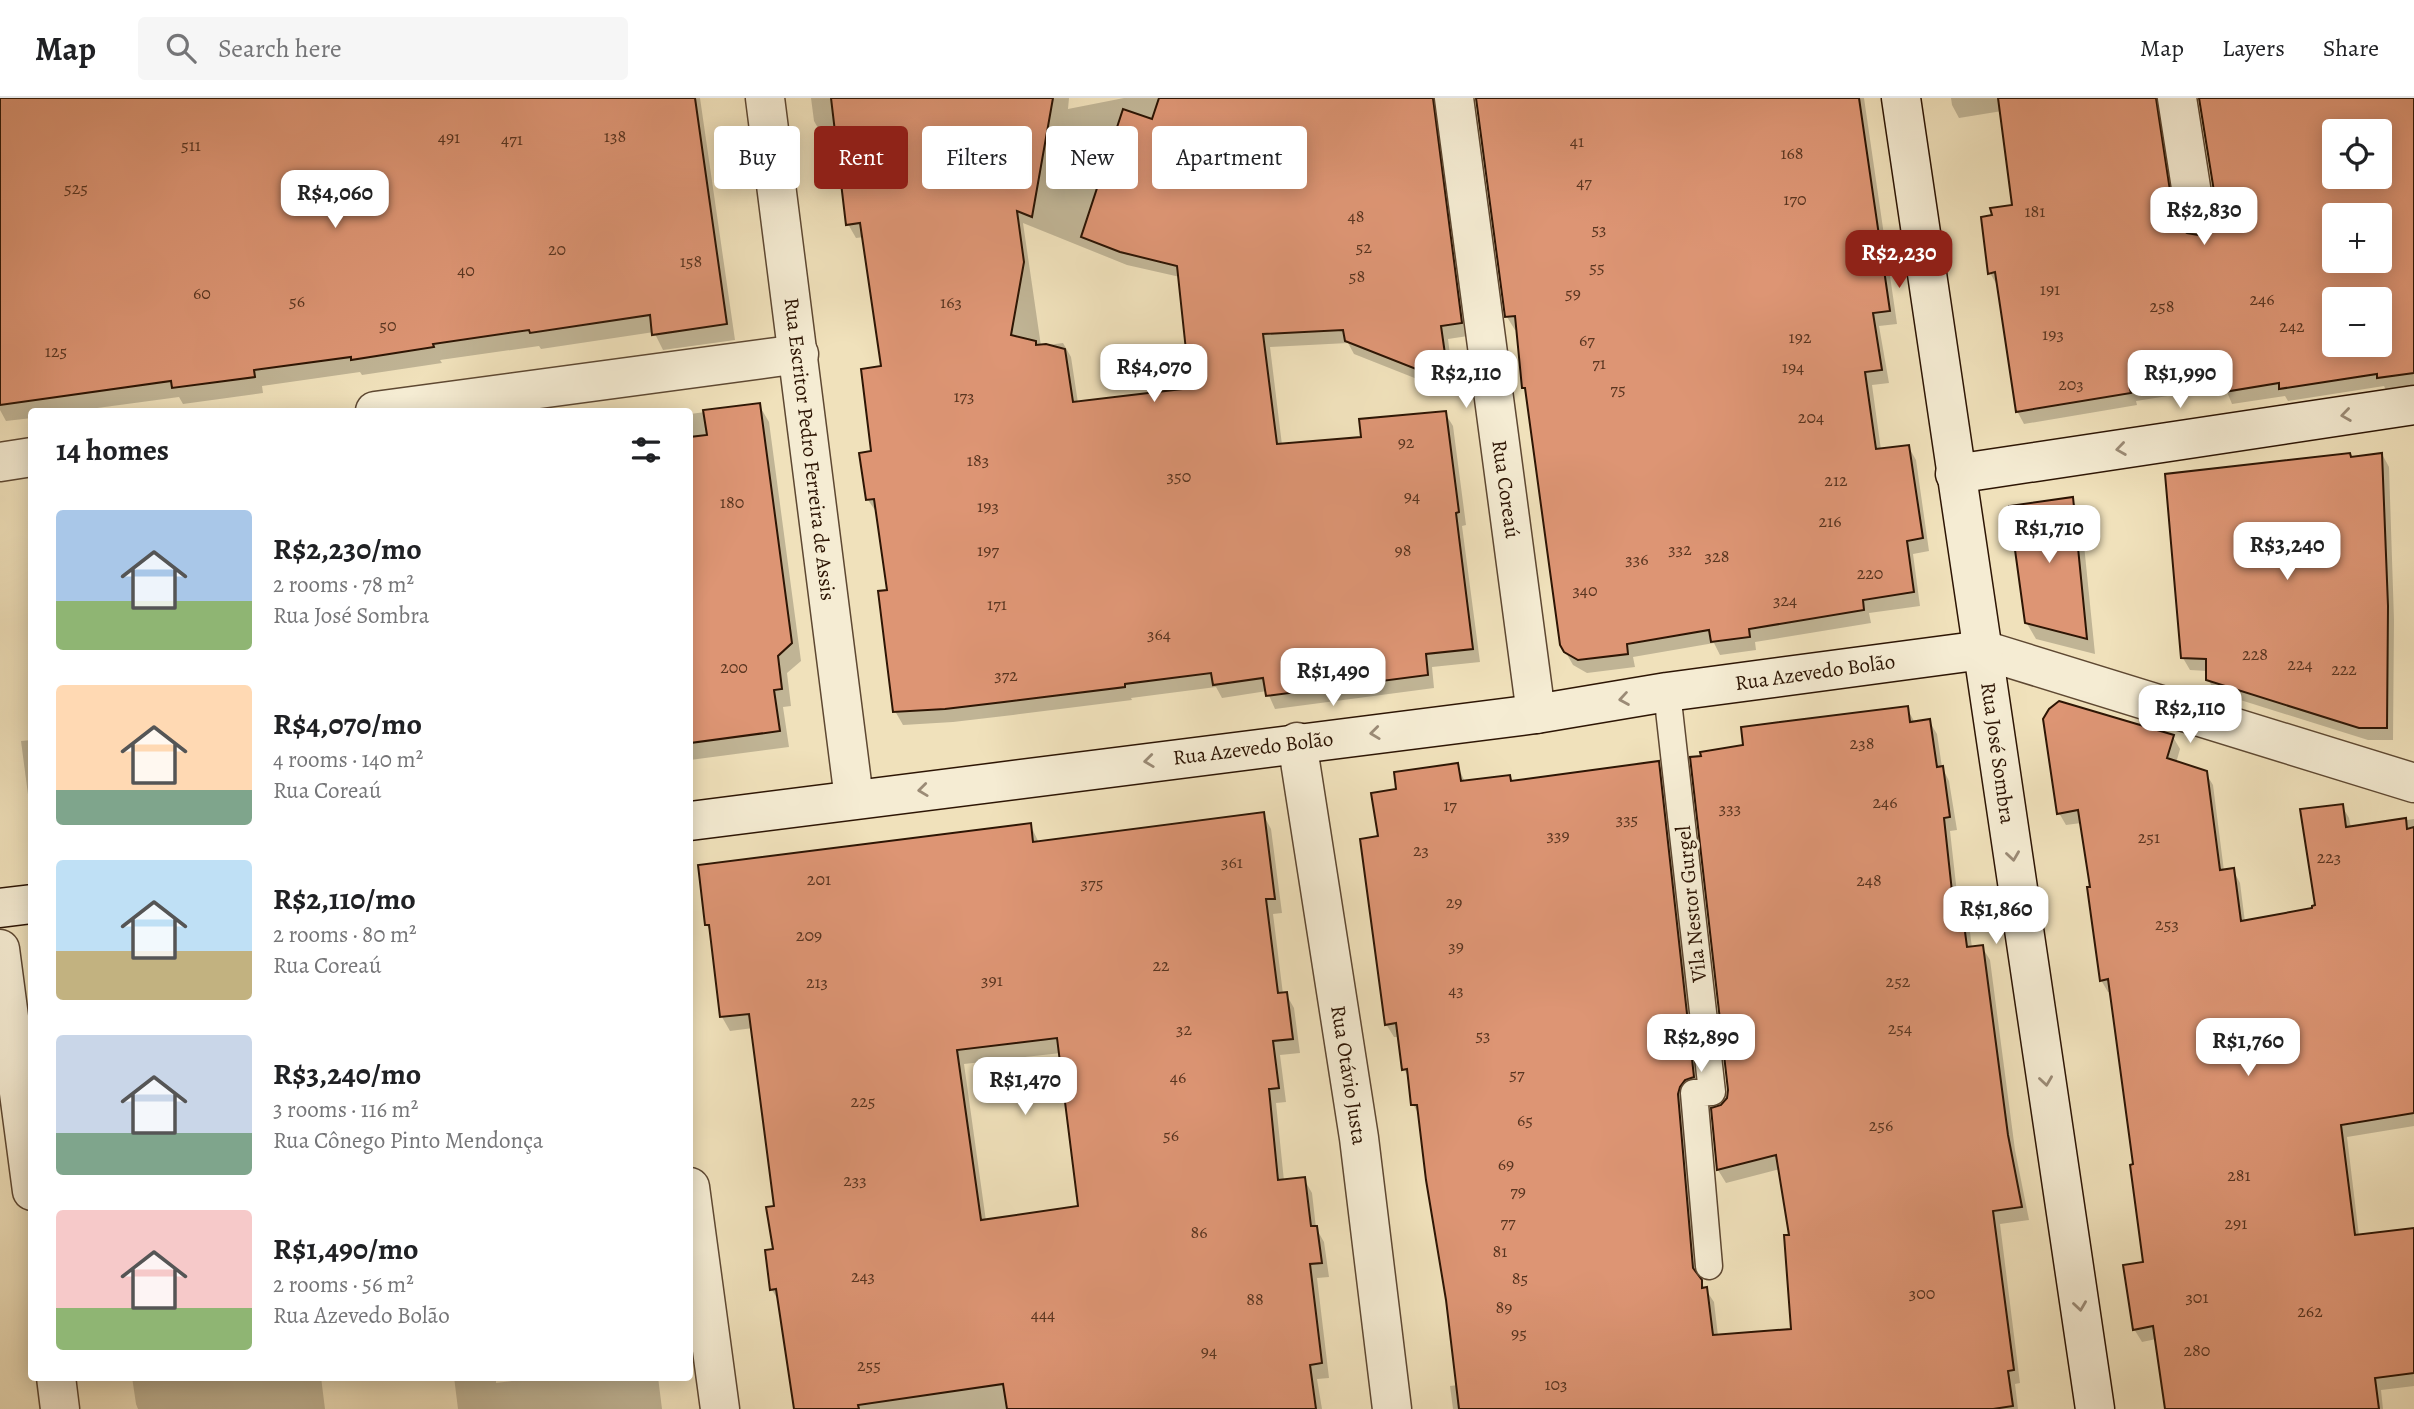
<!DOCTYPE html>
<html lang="en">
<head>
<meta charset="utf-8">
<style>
	body { margin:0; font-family:Alegreya,serif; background:#f6f6f6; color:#202124; height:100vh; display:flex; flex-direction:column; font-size:26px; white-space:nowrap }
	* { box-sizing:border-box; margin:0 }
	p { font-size:23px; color:#757577 }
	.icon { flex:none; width:38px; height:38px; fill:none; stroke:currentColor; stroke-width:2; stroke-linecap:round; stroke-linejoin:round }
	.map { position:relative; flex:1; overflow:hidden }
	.panel { position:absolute; left:28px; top:310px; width:665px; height:973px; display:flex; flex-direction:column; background:#fff; border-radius:7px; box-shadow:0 4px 18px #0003 }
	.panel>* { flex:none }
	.banner { position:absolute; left:714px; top:28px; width:665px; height:63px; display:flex; gap:14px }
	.buttons { position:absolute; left:2322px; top:21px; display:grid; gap:14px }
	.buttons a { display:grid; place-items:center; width:70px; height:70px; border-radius:7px; background:#fff; box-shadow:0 4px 18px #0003; font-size:35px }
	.price { position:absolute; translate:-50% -60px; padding:0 16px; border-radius:14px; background:#fff; color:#222; font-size:23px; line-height:46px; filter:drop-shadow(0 2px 4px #0008) }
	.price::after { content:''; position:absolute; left:50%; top:42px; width:21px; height:16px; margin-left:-10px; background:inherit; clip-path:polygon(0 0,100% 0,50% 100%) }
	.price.selected { background:#8f2418; color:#fff }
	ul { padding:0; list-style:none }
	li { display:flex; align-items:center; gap:21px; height:175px; padding:0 28px }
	li span { display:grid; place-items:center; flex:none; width:196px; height:140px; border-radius:7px; color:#555 }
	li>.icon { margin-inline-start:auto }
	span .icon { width:84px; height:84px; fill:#fffc; stroke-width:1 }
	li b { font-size:30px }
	h2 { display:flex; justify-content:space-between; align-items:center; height:84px; padding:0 28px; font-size:30px }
	.chip { padding:0 24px; border-radius:7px; background:#fff; box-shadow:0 4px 18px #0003; font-size:24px; line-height:63px }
	.chip.selected { background:#8f2418; color:#fff }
	header { display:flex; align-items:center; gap:42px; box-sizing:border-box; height:98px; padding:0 35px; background:#fff; border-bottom:2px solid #e0e0e0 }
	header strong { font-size:33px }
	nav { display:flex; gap:38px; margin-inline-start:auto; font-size:24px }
	.search { width:490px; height:63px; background:#f6f6f6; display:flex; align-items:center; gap:18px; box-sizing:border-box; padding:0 24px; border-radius:7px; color:#757577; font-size:26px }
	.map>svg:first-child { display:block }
	.shadow { fill:#0003; fill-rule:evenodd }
	.building { fill:#dd9574; stroke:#2d1504; stroke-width:2; fill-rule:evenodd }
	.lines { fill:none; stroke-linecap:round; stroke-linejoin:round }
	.lane-casing { stroke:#5e4832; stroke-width:29 }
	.street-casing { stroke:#5e4832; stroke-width:41 }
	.secondary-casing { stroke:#2d1504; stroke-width:41 }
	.lane { stroke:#f5ecd3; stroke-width:26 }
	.street { stroke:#f5ecd3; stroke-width:38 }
	.secondary { stroke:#f5ecd3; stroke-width:38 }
	.oneway { stroke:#9b8b76 }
	.labels { text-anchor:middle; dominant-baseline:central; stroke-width:6; stroke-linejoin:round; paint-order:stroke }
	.number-label { font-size:18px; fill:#593520 }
	.street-label { font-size:21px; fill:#2d1504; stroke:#f5ecd3 }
</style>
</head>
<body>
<header>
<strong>Map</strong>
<div class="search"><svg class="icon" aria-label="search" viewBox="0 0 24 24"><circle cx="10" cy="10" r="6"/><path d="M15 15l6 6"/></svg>Search here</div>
<nav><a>Map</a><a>Layers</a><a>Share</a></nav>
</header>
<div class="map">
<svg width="2414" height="1311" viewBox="0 0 2414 1311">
	<rect width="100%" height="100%" fill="#f0e1bb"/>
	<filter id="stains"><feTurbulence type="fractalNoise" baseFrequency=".00286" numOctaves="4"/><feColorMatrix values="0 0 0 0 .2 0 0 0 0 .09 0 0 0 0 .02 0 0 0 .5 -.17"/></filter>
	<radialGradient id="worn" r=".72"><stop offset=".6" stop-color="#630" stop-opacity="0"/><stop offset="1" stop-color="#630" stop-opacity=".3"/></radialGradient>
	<g class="shadow">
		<polygon points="0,0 700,0 735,242 663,252 654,234 541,251 539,248 440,262 442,265 362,277 360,274 262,288 263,295 183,306 179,299 75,313 32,313 32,320 6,323 0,312"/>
		<path d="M811,0H1069L1068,11L1124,0H1445L1468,238L1448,241L1455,296L1354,256L1348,245L1270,249L1282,347L1363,340L1445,315L1453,328L1466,427L1462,428L1480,564L1432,569L1434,590L1275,611L1267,593L1222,600L1216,589L1131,600L1132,602L1013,617L953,624L903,627L895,613L889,493L877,415L868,402L883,270L864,139L856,140L848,126L837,41L822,37L814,23ZM1023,125L1127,167L1180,179L1192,291L1078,305L1071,259L1063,245L1041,248Z"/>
		<polygon points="1478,0 1864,0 1897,226 1879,228 1889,285 1872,287 1881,352 1908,348 1916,362 1929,453 1913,456 1920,508 1869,515 1871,525 1755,544 1756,552 1720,557 1714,545 1633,559 1635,569 1587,575 1573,567 1565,553 1528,297 1524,290 1518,232 1515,232 1507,219"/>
		<path d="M1951,0H2167L2162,16L2180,132L2186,137L2198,138L2210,133L2217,124L2218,112L2201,0H2414V288L2386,292L2384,288L2288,303L2285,298L2232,306L2225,289L2136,303L2137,307L2024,326L2017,313L1997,187L1990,175L1994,118L2014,108L2002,13L1959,20L1952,7ZM2334,33H2380V79H2334ZM2334,117H2380V163H2334ZM2334,201H2380V247H2334Z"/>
		<polygon points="759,307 769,324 801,563 787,575 791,608 783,609 789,649 690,662 690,316"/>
		<polygon points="2382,356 2389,369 2394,522 2393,642 2368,642 2215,594 2208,581 2208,573 2190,572 2183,560 2351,361"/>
		<polygon points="2072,401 2081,417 2095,556 2036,541 2026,524"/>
		<polygon points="28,535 32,535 32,557"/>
		<polygon points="1907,610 1915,625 1929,623 1937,636 1942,669 1949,683 1957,732 1950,733 1959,813 1969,826 1972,850 1982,849 1990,862 2015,1052 2029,1122 2000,1126 2020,1285 2015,1286 2018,1311 1453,1311 1450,1288 1458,1287 1420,1019 1413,1006 1410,982 1404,971 1399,939 1394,939 1386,926 1380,740 1398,693 1457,667 1465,684 1509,679 1512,685 1658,665 1666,678 1701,992 1685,1011 1700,1183 1714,1204 1718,1238 1793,1232 1791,1139 1780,1071 1726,1085 1718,1072 1713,1011 1722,1008 1728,1001 1745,649"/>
		<polygon points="2173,639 2180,651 2176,665 2205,674 2213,687 2224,773 2233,772 2240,785 2245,824 2314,812 2317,809 2342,708 2349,720 2351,730 2414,721 2414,1028 2347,1039 2359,1138 2414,1132 2414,1288 2381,1292 2383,1311 2167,1311 2156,1241 2142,1244 2134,1231 2145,1166 2135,1068 2111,894 2108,894 2101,882 2092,790 2081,725 2066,727 2059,715"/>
		<polygon points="32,642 32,727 21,643"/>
		<path d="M1263,716L1271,731L1282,815L1273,816L1283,896H1286L1294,910L1300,955L1280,957L1286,1004L1276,1005L1284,1083L1304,1081L1312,1095L1316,1130L1324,1144L1329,1179L1317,1180L1329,1280L1317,1281L1322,1311H796L780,1205L772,1192L776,1110L753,930L730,933L722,919L711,835L707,827L1030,726L1039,745ZM1061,955L1080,1110L986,1123L964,966Z"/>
		<polygon points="132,1279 321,1279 325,1311 138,1311 136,1306"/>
		<polygon points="454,1279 496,1279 496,1285 544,1279 658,1279 662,1311 458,1311"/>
	</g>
	<g class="building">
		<polygon points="0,0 695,0 727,226 652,237 650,217 530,235 529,232 433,246 434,249 351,262 351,259 254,272 255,279 172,290 171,283 0,307"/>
		<polygon points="831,0 1053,0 1032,119 1017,113 1024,164 1011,237 1036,243 1036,247 1046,246 1065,251 1073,304 1190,290 1177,168 1120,154 1081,139 1123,11 1152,21 1159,0 1433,0 1462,225 1441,228 1449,284 1345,243 1343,232 1263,236 1277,346 1361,339 1359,321 1446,313 1459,414 1456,415 1473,551 1426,556 1428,577 1266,598 1263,580 1213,587 1211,575 1125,586 1125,589 1004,604 945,611 893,614 878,493 887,492 874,401 866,402 859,355 871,353 861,271 881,268 860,125 846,127"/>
		<polygon points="1476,0 1859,0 1890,213 1873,215 1882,272 1865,274 1876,351 1909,347 1923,440 1907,443 1914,494 1863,502 1864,512 1749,531 1750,539 1711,544 1709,532 1627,546 1628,556 1578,562 1564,554 1560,547 1525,290 1522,290 1515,218 1505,219"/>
		<path d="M1998,0H2156L2174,119L2178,128L2187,135L2198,137L2209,132L2215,123L2217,112L2199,0H2414V275L2377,280V276L2279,291V285L2224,294L2221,277L2130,291L2131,295L2016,314L1995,174L1988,176L1981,119L1992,117L1990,110L2012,107ZM2334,33H2380V79H2334ZM2334,117H2380V163H2334ZM2334,201H2380V247H2334Z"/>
		<polygon points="760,305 792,545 778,558 782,591 774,592 780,633 690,645 690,339 707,337 703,312"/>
		<polygon points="2350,355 2351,359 2382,355 2388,508 2387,630 2359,630 2206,582 2206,561 2181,560 2165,376"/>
		<polygon points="2073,399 2087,541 2025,525 2009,408"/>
		<polygon points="2059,603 2174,637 2167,660 2207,673 2220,772 2234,770 2241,823 2312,810 2312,808 2315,807 2300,711 2343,706 2346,729 2406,720 2407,731 2414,729 2414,1015 2341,1027 2355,1137 2414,1130 2414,1275 2375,1280 2379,1311 2165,1311 2153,1228 2133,1232 2123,1167 2143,1164 2130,1067 2133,1066 2108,881 2100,883 2087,789 2090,789 2078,712 2057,716 2043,621 2049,611"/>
		<polygon points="1908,608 1910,624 1930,621 1937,669 1943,668 1950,719 1944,720 1954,812 1962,811 1967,849 1983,847 2008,1037 2022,1109 1993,1113 2014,1272 2008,1273 2013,1308 1993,1311 1459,1311 1446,1202 1426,1082 1417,1007 1411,1007 1407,971 1402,972 1396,925 1385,927 1360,741 1378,738 1371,695 1396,691 1394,674 1458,665 1461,683 1510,677 1511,683 1659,663 1694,979 1685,982 1680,989 1678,996 1693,1170 1702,1182 1702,1190 1707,1189 1713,1237 1791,1231 1784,1137 1789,1137 1776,1057 1717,1072 1711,1010 1721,1007 1727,1000 1728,992 1690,659 1701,658 1700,654 1743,647 1741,629"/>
		<path d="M1264,714L1275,801H1266L1278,895L1287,894L1293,941L1273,943L1279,990L1269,991L1278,1082L1305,1079L1311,1128H1317L1322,1165L1310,1166L1322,1265L1310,1267L1316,1311H1007L1003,1286L858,1307L859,1311H794L776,1191L770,1192L765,1152L773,1151L766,1109L774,1108L749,916L720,919L709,827H705L698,767L1031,725L1033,744ZM1057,940L1078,1108L981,1122L957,952Z"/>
	</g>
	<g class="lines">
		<g class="lane-casing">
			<polyline id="lane" points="1667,594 1712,994 1694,995 1709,1168"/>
		</g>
		<g class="street-casing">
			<g id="street">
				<polyline points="765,0 854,701"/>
				<polyline points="1454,0 1536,616"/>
				<polyline points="2177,0 2195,115"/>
				<polyline points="375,313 799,256"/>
				<polyline points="0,364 32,359"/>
				<polyline points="1983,552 2414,685"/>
				<polyline points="1297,644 1359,1040 1392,1311"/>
				<polyline points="0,851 32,1093"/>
				<polyline points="690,1089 720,1311"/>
				<polyline points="56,1279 60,1311"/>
			</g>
		</g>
		<g class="secondary-casing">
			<g id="secondary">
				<polyline points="1901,0 2095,1311"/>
				<polyline points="1955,376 2414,307"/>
				<polyline points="690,723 1536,616 1667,594 1983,552"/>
				<polyline points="0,810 32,806"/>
			</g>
		</g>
		<use href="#lane" class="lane"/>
		<use href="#street" class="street"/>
		<use href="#secondary" class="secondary"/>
	</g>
	<defs><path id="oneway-chevron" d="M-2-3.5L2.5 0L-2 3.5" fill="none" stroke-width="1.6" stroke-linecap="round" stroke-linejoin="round" transform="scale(1.75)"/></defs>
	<g class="oneway">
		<use href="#oneway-chevron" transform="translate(2346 317) rotate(172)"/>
		<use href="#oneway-chevron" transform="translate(2121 351) rotate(172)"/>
		<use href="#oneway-chevron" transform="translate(1624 601) rotate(171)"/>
		<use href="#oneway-chevron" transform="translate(1375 635) rotate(173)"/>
		<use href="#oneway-chevron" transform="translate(1149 663) rotate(173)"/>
		<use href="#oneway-chevron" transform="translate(923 692) rotate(173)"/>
		<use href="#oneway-chevron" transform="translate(2013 758) rotate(82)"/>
		<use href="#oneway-chevron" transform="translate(2046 983) rotate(82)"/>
		<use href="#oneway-chevron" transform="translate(2080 1208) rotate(82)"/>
	</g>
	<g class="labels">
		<g class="number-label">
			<text x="615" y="38">138</text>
			<text x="449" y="39">491</text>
			<text x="512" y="41">471</text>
			<text x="1577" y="43">41</text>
			<text x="191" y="47">511</text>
			<text x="1792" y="55">168</text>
			<text x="1584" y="84">47</text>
			<text x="76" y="90">525</text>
			<text x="1795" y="101">170</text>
			<text x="2035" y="113">181</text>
			<text x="1356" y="118">48</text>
			<text x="1599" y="131">53</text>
			<text x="1364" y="149">52</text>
			<text x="557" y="151">20</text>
			<text x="691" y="163">158</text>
			<text x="1597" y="169">55</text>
			<text x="466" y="172">40</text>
			<text x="1357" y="178">58</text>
			<text x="2050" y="191">191</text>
			<text x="202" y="195">60</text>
			<text x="1573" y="195">59</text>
			<text x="2262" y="201">246</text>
			<text x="297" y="203">56</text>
			<text x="951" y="204">163</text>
			<text x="2162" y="208">258</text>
			<text x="388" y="227">50</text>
			<text x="2292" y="228">242</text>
			<text x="2053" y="236">193</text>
			<text x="1800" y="239">192</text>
			<text x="1587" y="242">67</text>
			<text x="56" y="253">125</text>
			<text x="1599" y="265">71</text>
			<text x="1793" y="269">194</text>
			<text x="2071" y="286">203</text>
			<text x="1618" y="291">75</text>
			<text x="964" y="298">173</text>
			<text x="1811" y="319">204</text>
			<text x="1406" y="344">92</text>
			<text x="978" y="362">183</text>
			<text x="1179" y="378">350</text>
			<text x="1836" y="382">212</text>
			<text x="1412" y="398">94</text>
			<text x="732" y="404">180</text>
			<text x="988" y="408">193</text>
			<text x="1830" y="423">216</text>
			<text x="1680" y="451">332</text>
			<text x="988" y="452">197</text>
			<text x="1403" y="452">98</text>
			<text x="1717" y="458">328</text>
			<text x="1637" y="461">336</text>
			<text x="1870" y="475">220</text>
			<text x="1585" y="492">340</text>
			<text x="1785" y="502">324</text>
			<text x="997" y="506">171</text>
			<text x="1159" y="536">364</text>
			<text x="2255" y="556">228</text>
			<text x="2300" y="566">224</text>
			<text x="734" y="569">200</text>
			<text x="2344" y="571">222</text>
			<text x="1006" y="577">372</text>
			<text x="1862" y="645">238</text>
			<text x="1885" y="704">246</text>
			<text x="1450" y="707">17</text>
			<text x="1730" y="710">333</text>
			<text x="1627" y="721">335</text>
			<text x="1558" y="737">339</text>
			<text x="2149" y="739">251</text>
			<text x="1421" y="752">23</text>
			<text x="2329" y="759">223</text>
			<text x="1232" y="764">361</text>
			<text x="819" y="781">201</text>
			<text x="1869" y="782">248</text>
			<text x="1092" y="785">375</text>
			<text x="1454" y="804">29</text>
			<text x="2167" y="826">253</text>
			<text x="809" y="837">209</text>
			<text x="1456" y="848">39</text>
			<text x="1161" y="867">22</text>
			<text x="992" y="882">391</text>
			<text x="1898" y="883">252</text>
			<text x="817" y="884">213</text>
			<text x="1456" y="892">43</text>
			<text x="1900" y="930">254</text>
			<text x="1184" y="931">32</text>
			<text x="1483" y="937">53</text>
			<text x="1517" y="976">57</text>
			<text x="1178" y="979">46</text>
			<text x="863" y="1003">225</text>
			<text x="1525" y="1022">65</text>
			<text x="1881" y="1027">256</text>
			<text x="1171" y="1037">56</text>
			<text x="1506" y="1066">69</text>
			<text x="2239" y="1077">281</text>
			<text x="855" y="1082">233</text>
			<text x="1518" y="1093">79</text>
			<text x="1508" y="1124">77</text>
			<text x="2236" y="1125">291</text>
			<text x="1199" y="1134">86</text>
			<text x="1500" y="1153">81</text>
			<text x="863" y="1178">243</text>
			<text x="1520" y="1180">85</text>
			<text x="1922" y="1195">300</text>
			<text x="2197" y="1199">301</text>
			<text x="1255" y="1201">88</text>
			<text x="1504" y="1209">89</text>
			<text x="2310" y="1213">262</text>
			<text x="1043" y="1216">444</text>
			<text x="1519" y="1235">95</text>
			<text x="2197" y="1252">280</text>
			<text x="1209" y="1253">94</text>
			<text x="869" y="1267">255</text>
			<text x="1556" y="1286">103</text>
		</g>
		<g class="street-label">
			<text transform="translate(810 351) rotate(83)">Rua Escritor Pedro Ferreira de Assis</text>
			<text transform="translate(1506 391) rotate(82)">Rua Coreaú</text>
			<text transform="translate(1815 574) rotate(-8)">Rua Azevedo Bolão</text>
			<text transform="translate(1253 650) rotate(-7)">Rua Azevedo Bolão</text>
			<text transform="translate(1998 655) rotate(82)">Rua José Sombra</text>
			<text transform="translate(1691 806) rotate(-96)">Vila Nestor Gurgel</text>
			<text transform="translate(1349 977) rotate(81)">Rua Otávio Justa</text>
		</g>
	</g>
	<rect width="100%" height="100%" filter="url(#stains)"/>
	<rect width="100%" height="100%" fill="url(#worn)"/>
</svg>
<div class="buttons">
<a><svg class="icon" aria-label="locate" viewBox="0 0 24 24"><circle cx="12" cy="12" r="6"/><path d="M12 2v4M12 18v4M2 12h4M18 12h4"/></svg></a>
<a>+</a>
<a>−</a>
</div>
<b class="price" style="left:335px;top:132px">R$4,060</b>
<b class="price" style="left:2204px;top:149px">R$2,830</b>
<b class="price selected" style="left:1899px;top:192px">R$2,230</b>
<b class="price" style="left:1154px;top:306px">R$4,070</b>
<b class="price" style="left:1466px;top:312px">R$2,110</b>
<b class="price" style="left:2180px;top:312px">R$1,990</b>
<b class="price" style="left:2049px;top:467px">R$1,710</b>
<b class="price" style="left:2287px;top:484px">R$3,240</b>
<b class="price" style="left:1333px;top:610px">R$1,490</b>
<b class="price" style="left:2190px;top:647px">R$2,110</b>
<b class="price" style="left:1996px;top:848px">R$1,860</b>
<b class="price" style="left:1701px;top:976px">R$2,890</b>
<b class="price" style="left:2248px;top:980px">R$1,760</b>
<b class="price" style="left:1025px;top:1019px">R$1,470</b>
<div class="banner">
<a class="chip">Buy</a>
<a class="chip selected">Rent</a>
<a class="chip">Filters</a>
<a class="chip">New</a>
<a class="chip">Apartment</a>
</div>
<section class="panel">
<h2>14 homes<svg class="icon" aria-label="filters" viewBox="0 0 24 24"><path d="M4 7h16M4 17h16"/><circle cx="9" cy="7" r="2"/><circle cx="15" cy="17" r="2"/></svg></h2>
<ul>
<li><span style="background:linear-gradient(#a9c7e8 65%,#8fb573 0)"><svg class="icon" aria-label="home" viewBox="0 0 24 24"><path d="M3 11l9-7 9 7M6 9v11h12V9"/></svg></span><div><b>R$2,230/mo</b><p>2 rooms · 78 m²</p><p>Rua José Sombra</p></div></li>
<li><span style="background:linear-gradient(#ffd9b3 75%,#7fa58c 0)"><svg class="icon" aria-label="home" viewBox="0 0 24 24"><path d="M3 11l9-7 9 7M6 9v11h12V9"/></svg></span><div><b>R$4,070/mo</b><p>4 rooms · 140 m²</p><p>Rua Coreaú</p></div></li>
<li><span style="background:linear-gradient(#bfe0f5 65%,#c2b280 0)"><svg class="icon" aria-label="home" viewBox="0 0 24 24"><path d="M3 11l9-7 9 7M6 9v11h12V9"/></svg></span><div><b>R$2,110/mo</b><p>2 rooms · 80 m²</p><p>Rua Coreaú</p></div></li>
<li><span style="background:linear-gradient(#c9d6e8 70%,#7fa58c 0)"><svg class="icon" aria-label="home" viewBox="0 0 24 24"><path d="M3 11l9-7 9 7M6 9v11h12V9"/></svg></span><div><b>R$3,240/mo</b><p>3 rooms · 116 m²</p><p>Rua Cônego Pinto Mendonça</p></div></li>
<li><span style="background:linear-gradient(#f6c9c9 70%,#8fb573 0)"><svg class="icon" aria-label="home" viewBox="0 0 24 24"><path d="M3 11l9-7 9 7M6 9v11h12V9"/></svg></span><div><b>R$1,490/mo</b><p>2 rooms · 56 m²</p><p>Rua Azevedo Bolão</p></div></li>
</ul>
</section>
</div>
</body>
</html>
